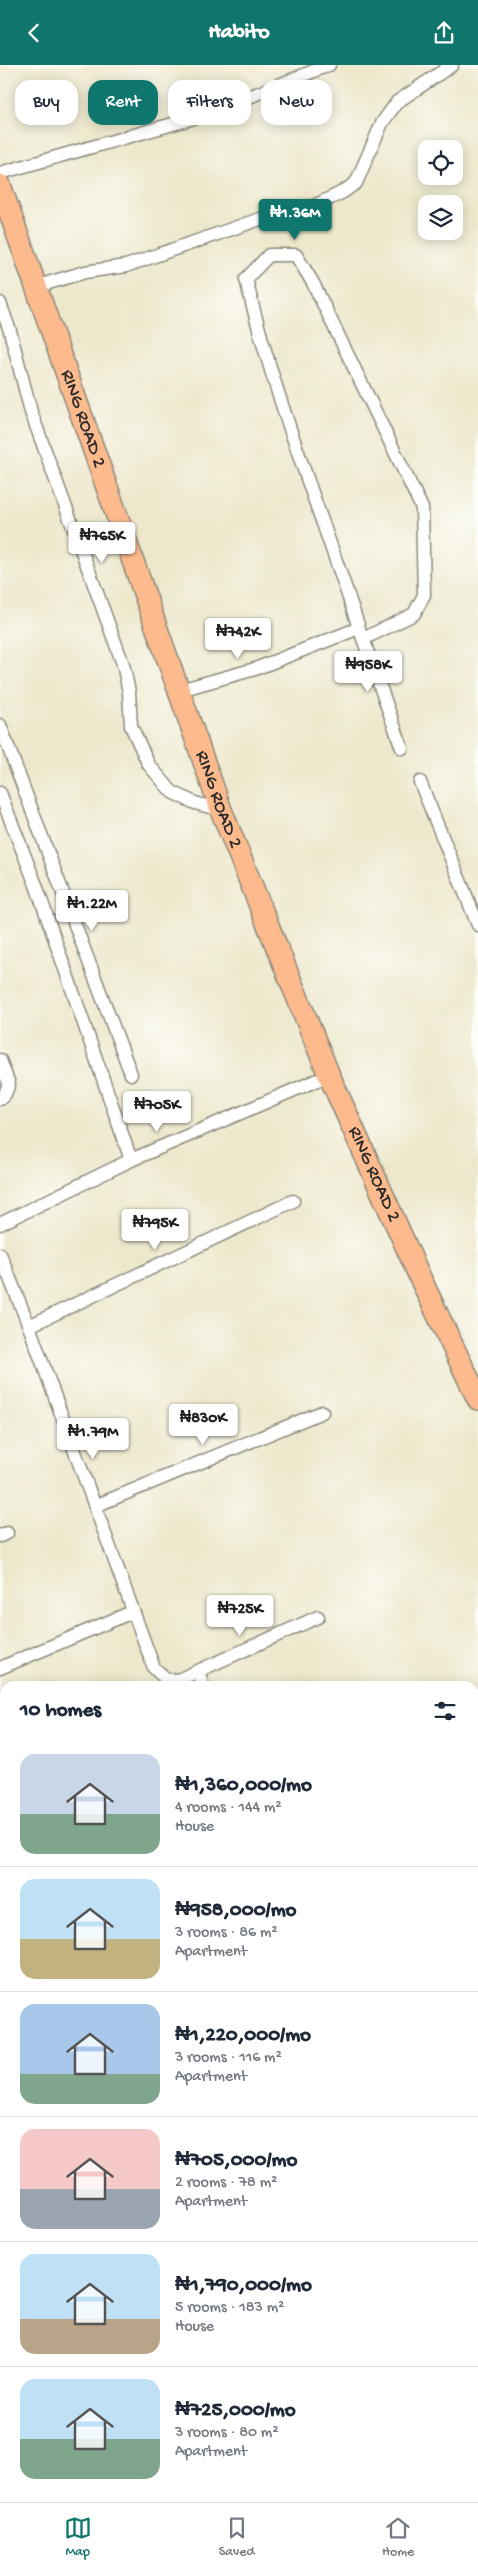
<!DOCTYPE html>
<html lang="en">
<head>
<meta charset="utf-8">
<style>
	body { margin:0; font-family:"Gochi Hand",sans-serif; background:#f2f2f3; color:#1f2937; height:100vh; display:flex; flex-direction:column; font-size:19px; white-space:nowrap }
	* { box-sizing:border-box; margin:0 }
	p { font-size:16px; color:#747a83 }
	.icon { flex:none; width:28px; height:28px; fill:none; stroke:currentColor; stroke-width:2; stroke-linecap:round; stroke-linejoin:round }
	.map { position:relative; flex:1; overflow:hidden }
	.drawer { position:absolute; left:0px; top:1616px; width:479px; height:821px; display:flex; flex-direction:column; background:#fff; border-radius:15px 15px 0 0; box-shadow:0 2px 12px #0003 }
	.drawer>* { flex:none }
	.hud { position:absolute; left:15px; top:15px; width:449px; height:45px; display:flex; gap:10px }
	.fabs { position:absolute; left:418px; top:75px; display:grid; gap:10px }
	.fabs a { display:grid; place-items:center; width:45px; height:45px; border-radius:10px; background:#fff; box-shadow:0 2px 12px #0003; font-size:25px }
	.price { position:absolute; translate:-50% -42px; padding:0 11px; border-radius:5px; background:#fff; color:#222; font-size:16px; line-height:32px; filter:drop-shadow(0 1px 2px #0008) }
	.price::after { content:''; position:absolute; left:50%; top:30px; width:15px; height:11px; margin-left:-8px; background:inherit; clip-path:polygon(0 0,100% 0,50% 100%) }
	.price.selected { background:#0f766e; color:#fff }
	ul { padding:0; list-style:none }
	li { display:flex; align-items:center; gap:15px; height:125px; padding:0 20px }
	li+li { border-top:1px solid #e0e1e3 }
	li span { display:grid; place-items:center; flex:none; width:140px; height:100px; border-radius:15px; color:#555 }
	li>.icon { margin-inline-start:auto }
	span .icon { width:60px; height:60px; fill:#fffc; stroke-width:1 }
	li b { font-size:21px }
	h2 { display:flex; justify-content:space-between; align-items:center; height:60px; padding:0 20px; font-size:21px }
	.chip { padding:0 18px; border-radius:15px; background:#fff; box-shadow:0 2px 12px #0003; font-size:18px; line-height:45px }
	.chip.selected { background:#0f766e; color:#fff }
	header { display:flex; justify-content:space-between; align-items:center; height:65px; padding:0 20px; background:#0f766e; color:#fff; font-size:22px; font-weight:800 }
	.tabs { display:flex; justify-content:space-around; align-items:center; height:70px; border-top:1px solid #e0e1e3; background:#fff; font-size:14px; color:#747a83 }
	.tabs a { display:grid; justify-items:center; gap:2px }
	.tabs .selected { color:#0f766e }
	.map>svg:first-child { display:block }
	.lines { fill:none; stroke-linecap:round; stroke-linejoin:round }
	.minor-casing { stroke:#8c8a7c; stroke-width:15 }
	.primary-casing { stroke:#8c8a7c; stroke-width:24 }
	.minor { stroke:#fff; stroke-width:12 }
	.primary { stroke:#fcba8d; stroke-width:21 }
	.labels { text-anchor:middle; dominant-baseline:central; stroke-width:4; stroke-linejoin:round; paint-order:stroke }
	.street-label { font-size:19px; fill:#2b2b2b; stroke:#fdfcf7 }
</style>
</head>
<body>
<header><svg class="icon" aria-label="back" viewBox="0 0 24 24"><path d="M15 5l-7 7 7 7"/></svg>Habito<svg class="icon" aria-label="share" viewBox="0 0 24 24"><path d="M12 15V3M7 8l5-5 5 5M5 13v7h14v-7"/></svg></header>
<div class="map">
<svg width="478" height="2437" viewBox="0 0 478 2437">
	<rect width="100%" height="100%" fill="#fdfcf7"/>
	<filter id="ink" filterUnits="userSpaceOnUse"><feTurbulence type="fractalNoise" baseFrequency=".02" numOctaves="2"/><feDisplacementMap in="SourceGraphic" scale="10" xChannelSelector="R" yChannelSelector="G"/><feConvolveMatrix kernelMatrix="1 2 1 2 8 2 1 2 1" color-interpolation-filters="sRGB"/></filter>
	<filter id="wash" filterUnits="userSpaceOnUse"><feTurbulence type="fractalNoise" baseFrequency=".0096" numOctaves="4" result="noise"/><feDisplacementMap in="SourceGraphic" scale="20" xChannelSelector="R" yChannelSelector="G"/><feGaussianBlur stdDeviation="1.12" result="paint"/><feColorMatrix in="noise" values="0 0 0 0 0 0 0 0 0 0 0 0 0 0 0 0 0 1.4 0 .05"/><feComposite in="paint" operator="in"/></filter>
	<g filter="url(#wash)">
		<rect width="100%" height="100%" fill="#ede8cc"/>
	</g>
	<g filter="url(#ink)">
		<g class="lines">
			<g class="minor-casing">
				<g id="minor">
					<polyline points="0,108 201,51 329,0"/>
					<polyline points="35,222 85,207 126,201 260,154 314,141 343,127 356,118 382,58 397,37 452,0"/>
					<polyline points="0,238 10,266 31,347 123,599 129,627 131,661 149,700 172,727 195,738 221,745"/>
					<polyline points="361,568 402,683"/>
					<path d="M180,625L255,604L359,563C321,447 274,333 246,214L269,190H296L313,218L422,443L424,530L414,549L363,574"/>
					<polyline points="0,660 131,1009"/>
					<polyline points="420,717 478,860"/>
					<polyline points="0,728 36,820 131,1095"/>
					<polyline points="0,995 9,1019 5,1029 0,1034"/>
					<polyline points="0,1159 131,1095 329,1010"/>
					<polyline points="0,1189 29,1261 154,1603 166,1614 178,1615 318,1552"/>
					<polyline points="29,1261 293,1136"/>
					<polyline points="95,1441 322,1347"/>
					<polyline points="0,1471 7,1468"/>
					<polyline points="0,1603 132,1547"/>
					<polyline points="198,1606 203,1621"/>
					<polyline points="0,1718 5,1715"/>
					<polyline points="474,1737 478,1735"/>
					<polyline points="474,1756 478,1757"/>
					<polyline points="0,1818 5,1816"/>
					<polyline points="474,1990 478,1993"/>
					<polyline points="474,2011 478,2014"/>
					<polyline points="0,2016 5,2013"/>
					<polyline points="0,2170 5,2168"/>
					<polyline points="474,2208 478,2211"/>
					<polyline points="0,2376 5,2386"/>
					<polyline points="28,2432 30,2437"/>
					<polyline points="233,2432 235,2437"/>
				</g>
			</g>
			<g class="primary-casing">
				<g id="primary">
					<path id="s1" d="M0,120L221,745L329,1010L423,1219L478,1334"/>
				</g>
			</g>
			<use href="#minor" class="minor"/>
			<use href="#primary" class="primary"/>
		</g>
	</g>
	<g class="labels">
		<g class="street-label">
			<text stroke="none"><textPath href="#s1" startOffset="248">RING ROAD 2</textPath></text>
			<text stroke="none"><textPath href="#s1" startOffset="652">RING ROAD 2</textPath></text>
			<text stroke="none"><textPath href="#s1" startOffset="1058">RING ROAD 2</textPath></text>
		</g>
	</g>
</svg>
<div class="fabs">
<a><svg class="icon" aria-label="locate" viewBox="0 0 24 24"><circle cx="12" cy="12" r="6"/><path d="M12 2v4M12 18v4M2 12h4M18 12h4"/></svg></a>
<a><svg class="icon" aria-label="layers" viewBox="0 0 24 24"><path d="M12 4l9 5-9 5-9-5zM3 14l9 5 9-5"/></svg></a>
</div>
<b class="price selected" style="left:295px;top:176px">₦1.36M</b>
<b class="price" style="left:102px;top:499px">₦765K</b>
<b class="price" style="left:238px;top:595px">₦742K</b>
<b class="price" style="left:368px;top:628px">₦958K</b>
<b class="price" style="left:92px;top:867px">₦1.22M</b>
<b class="price" style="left:157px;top:1068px">₦705K</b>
<b class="price" style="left:155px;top:1186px">₦795K</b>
<b class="price" style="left:203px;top:1381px">₦830K</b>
<b class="price" style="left:93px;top:1395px">₦1.79M</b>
<b class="price" style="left:240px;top:1572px">₦725K</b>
<div class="hud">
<a class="chip">Buy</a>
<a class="chip selected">Rent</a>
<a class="chip">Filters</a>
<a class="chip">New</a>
</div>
<section class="drawer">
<h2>10 homes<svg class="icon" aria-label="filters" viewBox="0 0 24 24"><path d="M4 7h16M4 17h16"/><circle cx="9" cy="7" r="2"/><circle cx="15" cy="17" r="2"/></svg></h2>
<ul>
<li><span style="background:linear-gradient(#c9d6e8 60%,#7fa58c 0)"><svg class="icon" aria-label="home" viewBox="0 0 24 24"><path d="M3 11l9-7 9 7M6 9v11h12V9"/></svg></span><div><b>₦1,360,000/mo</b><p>4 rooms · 144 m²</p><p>House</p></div></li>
<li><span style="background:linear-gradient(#bfe0f5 60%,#c2b280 0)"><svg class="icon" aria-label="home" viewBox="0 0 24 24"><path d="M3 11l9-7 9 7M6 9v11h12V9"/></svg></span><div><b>₦958,000/mo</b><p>3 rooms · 86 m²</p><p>Apartment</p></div></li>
<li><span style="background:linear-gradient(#a9c7e8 70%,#7fa58c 0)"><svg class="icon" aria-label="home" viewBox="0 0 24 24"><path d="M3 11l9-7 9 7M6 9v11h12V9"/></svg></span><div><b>₦1,220,000/mo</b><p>3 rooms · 116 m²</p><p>Apartment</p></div></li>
<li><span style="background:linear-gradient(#f6c9c9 60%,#9aa5b1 0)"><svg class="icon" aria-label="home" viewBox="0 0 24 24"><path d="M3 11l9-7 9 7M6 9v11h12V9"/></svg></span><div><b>₦705,000/mo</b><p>2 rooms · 78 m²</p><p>Apartment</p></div></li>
<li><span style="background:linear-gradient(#bfe0f5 65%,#b9a48a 0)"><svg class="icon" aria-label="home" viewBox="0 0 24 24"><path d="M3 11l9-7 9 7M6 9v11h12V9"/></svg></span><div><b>₦1,790,000/mo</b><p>5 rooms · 183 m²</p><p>House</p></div></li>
<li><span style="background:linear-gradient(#bfe0f5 60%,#7fa58c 0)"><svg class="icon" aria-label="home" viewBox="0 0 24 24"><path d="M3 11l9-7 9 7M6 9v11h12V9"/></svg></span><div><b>₦725,000/mo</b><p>3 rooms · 80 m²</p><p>Apartment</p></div></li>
</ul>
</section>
</div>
<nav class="tabs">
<a class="selected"><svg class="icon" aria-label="map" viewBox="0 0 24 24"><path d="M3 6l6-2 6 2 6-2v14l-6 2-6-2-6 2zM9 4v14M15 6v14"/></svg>Map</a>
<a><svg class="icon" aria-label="saved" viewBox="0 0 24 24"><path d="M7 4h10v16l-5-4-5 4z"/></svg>Saved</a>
<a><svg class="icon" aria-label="home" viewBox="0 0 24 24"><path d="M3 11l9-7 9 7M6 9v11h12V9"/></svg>Home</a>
</nav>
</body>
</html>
